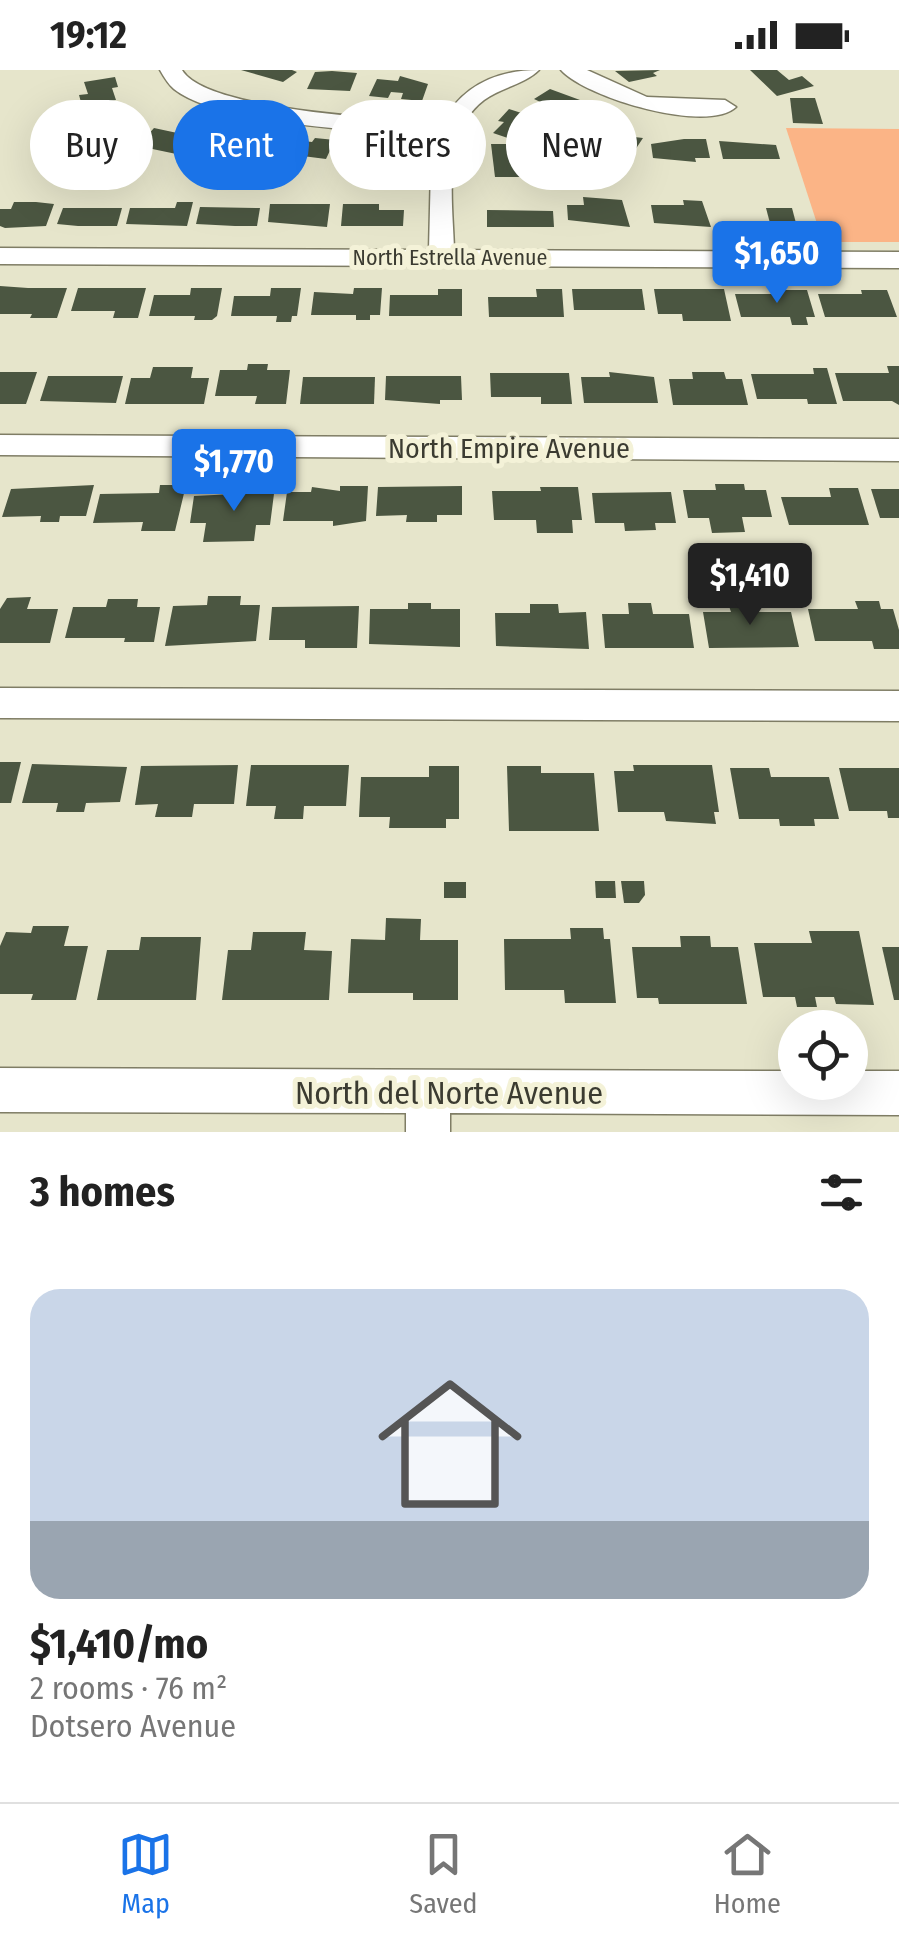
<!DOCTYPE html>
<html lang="en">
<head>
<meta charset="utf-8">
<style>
	body { margin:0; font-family:"Fira Sans Condensed",sans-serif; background:#f6f6f6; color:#222; height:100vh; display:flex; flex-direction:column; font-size:38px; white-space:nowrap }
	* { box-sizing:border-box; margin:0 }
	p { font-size:32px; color:#767676 }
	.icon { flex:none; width:55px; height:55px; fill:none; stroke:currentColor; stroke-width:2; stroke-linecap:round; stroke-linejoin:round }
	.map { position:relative; height:1062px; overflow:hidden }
	.drawer { display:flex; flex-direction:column; background:#fff; flex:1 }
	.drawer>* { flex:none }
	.guide { position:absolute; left:30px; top:30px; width:840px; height:90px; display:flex; gap:20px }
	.fabs { position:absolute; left:778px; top:940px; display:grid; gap:20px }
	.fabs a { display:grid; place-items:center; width:90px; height:90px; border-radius:50%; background:#fff; box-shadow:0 10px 40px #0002; font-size:50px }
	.price { position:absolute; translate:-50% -85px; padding:0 22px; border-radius:10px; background:#1a73e8; color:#fff; font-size:32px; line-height:65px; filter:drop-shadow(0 2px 5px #0008) }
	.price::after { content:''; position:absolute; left:50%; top:60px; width:30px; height:22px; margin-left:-15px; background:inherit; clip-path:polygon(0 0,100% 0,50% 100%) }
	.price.on { background:#222; color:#fff }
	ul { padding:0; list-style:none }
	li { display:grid; align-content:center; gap:20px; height:530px; padding:0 30px }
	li+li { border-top:2px solid #e0e0e0 }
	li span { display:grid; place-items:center; height:310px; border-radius:30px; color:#555 }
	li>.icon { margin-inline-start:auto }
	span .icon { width:180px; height:180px; fill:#fffc; stroke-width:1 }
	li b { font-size:42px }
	h2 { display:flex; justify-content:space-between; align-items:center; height:120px; padding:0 30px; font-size:42px }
	.chip { padding:0 35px; border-radius:45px; background:#fff; box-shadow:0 10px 40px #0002; font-size:35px; line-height:90px }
	.chip.on { background:#1a73e8; color:#fff }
	.status { display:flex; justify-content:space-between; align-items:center; height:70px; padding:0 50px; background:#fff; direction:ltr }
	.status svg { height:28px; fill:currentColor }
	.tab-bar { display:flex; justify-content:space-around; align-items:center; height:140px; border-top:2px solid #e0e0e0; background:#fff; font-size:28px; color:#767676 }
	.tab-bar a { display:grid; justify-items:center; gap:5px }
	.tab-bar .on { color:#1a73e8 }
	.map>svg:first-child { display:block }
	.green { fill:#fbb486 }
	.building { fill:#4b5641 }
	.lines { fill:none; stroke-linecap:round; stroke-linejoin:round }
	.minor-casing { stroke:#7f7d65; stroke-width:3 }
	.minor { fill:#fff; fill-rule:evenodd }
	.labels { text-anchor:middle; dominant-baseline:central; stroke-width:10; stroke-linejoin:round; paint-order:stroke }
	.far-street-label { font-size:22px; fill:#3b3b31; stroke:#f4f2d8 }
	.street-label { font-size:28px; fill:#3b3b31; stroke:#f4f2d8 }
	.near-street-label { font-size:32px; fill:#3b3b31; stroke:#f4f2d8 }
</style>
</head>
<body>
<div class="status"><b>19:12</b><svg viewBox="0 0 49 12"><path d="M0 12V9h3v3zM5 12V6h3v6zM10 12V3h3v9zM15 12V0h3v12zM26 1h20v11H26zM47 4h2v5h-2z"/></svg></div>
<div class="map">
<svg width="899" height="1062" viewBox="0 0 899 1062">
	<rect width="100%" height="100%" fill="#e6e5cb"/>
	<polygon class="green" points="786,58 899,59 899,172 823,172"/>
	<g class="building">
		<polygon points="241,0 292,0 297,2 283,12"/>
		<polygon points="660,0 653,3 657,6 629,12 615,1"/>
		<polygon points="750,0 777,0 789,10 802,6 814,16 777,26"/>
		<polygon points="315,2 332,1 357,3 350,21 307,19"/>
		<polygon points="400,6 428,14 422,31 401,29 403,23 391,22 388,28 369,26 377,9 398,11"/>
		<polygon points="115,7 118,17 112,18 116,30 82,36 79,25 88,24 84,12"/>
		<polygon points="550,19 580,30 577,32 590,39 576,48 565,49 549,42 555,39 534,29"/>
		<polygon points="790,28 815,28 823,54 793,53"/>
		<polygon points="509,39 537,48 514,70 493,63 504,52 498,51"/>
		<polygon points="104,41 124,53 131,50 142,58 115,71 104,63 93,68 83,61 93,56 84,50"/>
		<polygon points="154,58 182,64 203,65 186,86 138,76"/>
		<polygon points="589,58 617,65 643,68 631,86 611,81 607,86 579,73"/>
		<polygon points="216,63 248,68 251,63 269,66 257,84 207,76"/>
		<polygon points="279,68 312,72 315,68 335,70 326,89 271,82"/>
		<polygon points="684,69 706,69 710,88 695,88 696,92 653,88 651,74"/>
		<polygon points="719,71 776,75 780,89 723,89"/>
		<polygon points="355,74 397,74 395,106 372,106 373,89 354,89"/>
		<polygon points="491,74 519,74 520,107 495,107"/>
		<polygon points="583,127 622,130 630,157 568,150 567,135 584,135"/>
		<polygon points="683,130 702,131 711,157 654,153 651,135 684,135"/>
		<polygon points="14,132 36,132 54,134 46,156 5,158 0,156 0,139 11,139"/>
		<polygon points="177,132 193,132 187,156 126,154 130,138 175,138"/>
		<polygon points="270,134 330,134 327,157 268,152"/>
		<polygon points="343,134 379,134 379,140 404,140 403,156 341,156"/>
		<polygon points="200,137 260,138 257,156 235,156 196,154"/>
		<polygon points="63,138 122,138 117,156 78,156 57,154"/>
		<polygon points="766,138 792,138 797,157 771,157"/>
		<polygon points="487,140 553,141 554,157 487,157"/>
		<polygon points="0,216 28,218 67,218 57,248 30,248 32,244 0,244"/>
		<polygon points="78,218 146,218 138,248 113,248 115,241 71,241"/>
		<polygon points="191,218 222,218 217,246 212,250 194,250 195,246 149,246 154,225 190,225"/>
		<polygon points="271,218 301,218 297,246 292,246 291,252 276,252 277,246 231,246 234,226 270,226"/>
		<polygon points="354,218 382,218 380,245 370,245 370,250 356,250 356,245 311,245 314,222 353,224"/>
		<polygon points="438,219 462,219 462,246 389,246 390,225 438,225"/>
		<polygon points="536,219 562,219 564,247 489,247 488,227 537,227"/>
		<polygon points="572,219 642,219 645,240 574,240"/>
		<polygon points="654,219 724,219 731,251 683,251 682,244 658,244"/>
		<polygon points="779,220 807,220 815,247 806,247 808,255 792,255 790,247 741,247 735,224 780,224"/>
		<polygon points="861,220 887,220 897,247 825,247 818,224 862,224"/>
		<polygon points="248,294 268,294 267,300 290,300 286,334 255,334 257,326 215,326 220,300 247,300"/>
		<polygon points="887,296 899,296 899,335 892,331 843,331 835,303 889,303"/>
		<polygon points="153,297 193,297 191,308 209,308 204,334 125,334 131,308 150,308"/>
		<polygon points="813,298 827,298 837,334 808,334 807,329 757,329 751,304 814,304"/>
		<polygon points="0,302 37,302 26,334 0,334"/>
		<polygon points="609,302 654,307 658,333 584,333 581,307 610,307"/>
		<polygon points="692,302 724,302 726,309 742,309 748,335 673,335 669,309 693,309"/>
		<polygon points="490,303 569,303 572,334 541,334 541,327 491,327"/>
		<polygon points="48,306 123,306 116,333 40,331"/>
		<polygon points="386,306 461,306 462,330 440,330 440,334 385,330"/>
		<polygon points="303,307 375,307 374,334 300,334"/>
		<polygon points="715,414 744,414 745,420 766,420 772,447 742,447 745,462 712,463 709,448 688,448 683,420 716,420"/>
		<polygon points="94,415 86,446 60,446 59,452 40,452 41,446 2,447 11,419"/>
		<polygon points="160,415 186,415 175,461 141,461 143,452 93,453 100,424 159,423"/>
		<polygon points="241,416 275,416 270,455 256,455 254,471 203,472 206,453 190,453 194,426 234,424"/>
		<polygon points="340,416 368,416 366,451 333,456 333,451 283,451 287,422 311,422 312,417 340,421"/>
		<polygon points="462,416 462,445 437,445 437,452 406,452 407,445 376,446 378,417"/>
		<polygon points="540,417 578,417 582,450 572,450 573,463 537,463 536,450 494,450 492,421 541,421"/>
		<polygon points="829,418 858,418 869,455 789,455 781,427 831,427"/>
		<polygon points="871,419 899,419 899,448 880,448"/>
		<polygon points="671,422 676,453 655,453 656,460 625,461 624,453 595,453 592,423"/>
		<polygon points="208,526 241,526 240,535 260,535 256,571 165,576 173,536 207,535"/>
		<polygon points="31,527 27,539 58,539 50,573 0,573 0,539 7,528"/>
		<polygon points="108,529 138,529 137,537 160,537 154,572 124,572 125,568 65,568 73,537 106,537"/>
		<polygon points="855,531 879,531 881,539 893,539 899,560 899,579 874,579 872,571 815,571 808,539 858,539"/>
		<polygon points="408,533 431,533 431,539 460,539 460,577 369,574 370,539 408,539"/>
		<polygon points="628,533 651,533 653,544 689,544 694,578 605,578 602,544 629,544"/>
		<polygon points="728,533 757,533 758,542 791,542 799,577 709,578 703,542 731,542"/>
		<polygon points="530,534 558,534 559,543 586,542 589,579 496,576 495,543 530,543"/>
		<polygon points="359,536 357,578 305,578 305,570 269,570 272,537"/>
		<polygon points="0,692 21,692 11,733 0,733"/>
		<polygon points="32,694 127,697 120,732 86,733 84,742 56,742 58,733 22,733"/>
		<polygon points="238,695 234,734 194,734 192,747 155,747 158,734 135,735 141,696"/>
		<polygon points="251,695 349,695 346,736 304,736 303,749 274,749 276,736 246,736"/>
		<polygon points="633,695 712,695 719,742 714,742 716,754 666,751 664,742 618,742 614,701 634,701"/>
		<polygon points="429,696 459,696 459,749 446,749 446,758 389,758 390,747 359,747 361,707 429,707"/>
		<polygon points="507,696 541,696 541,703 594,703 599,761 509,761"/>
		<polygon points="730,698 769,698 771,707 829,707 839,749 814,749 815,756 780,756 779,749 739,749"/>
		<polygon points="839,698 899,698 899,748 888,748 887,741 849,741"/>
		<polygon points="595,811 615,811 616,828 596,828"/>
		<polygon points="621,811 644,811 645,825 639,833 624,833"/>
		<rect x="444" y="812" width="22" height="16"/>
		<polygon points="386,848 421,849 420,870 458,870 458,930 413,930 413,923 348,923 351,869 385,870"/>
		<polygon points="33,856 69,856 64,876 88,876 76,930 31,930 33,924 0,924 0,876 6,862 31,863"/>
		<polygon points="570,858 603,858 604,869 610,869 616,933 565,933 564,920 505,920 504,869 571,869"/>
		<polygon points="809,861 859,861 874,935 836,934 834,927 815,927 817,937 797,937 795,927 763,927 754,873 812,873"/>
		<polygon points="253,862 306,862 304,880 332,881 329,930 222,930 228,880 251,880"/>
		<polygon points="680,866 710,866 711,877 738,877 747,934 659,934 658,928 637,928 632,877 681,877"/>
		<polygon points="141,867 201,867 196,930 97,930 107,880 139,880"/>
		<polygon points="882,877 899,877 899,930 894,930"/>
	</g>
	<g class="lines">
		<g class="minor-casing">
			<g id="minor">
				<path d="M160,0H182C206,41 392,49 442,53C463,15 497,0 539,0C525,14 500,18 484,30C441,62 453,134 454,180L899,182V198L0,194V178L429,180L431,96L437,66C375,61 221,56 174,19C168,14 164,7 160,0Z"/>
				<path d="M561,0H587L647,27L725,30L736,37C708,64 586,28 561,0Z"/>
				<polygon points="0,365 899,369 899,391 0,385"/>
				<polygon points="0,618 899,621 899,651 0,648"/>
				<polygon points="0,998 795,1001 795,1012 850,1012 850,1001 899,1001 899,1045 450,1043 450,1062 406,1062 406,1043 0,1042"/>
			</g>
		</g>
		<use href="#minor" class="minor"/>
	</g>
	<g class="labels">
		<g class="far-street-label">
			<text x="450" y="187">North Estrella Avenue</text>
		</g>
		<g class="street-label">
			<text x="509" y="378">North Empire Avenue</text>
		</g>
		<g class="near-street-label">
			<text x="449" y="1023">North del Norte Avenue</text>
		</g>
	</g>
</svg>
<div class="fabs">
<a><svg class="icon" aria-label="locate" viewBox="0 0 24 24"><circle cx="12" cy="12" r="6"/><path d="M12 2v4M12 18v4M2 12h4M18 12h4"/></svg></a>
</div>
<b class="price" style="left:777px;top:236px">$1,650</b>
<b class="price" style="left:234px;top:444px">$1,770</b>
<b class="price on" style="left:750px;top:558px">$1,410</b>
<div class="guide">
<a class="chip">Buy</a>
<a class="chip on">Rent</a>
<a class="chip">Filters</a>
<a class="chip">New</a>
</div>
</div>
<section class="drawer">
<h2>3 homes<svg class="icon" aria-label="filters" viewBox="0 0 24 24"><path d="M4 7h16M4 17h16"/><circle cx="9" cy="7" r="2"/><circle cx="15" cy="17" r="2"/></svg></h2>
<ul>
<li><span style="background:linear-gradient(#c9d6e8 75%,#9aa5b1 0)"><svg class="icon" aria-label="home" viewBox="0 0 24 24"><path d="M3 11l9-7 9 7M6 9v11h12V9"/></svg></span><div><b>$1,410/mo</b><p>2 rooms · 76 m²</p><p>Dotsero Avenue</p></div></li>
</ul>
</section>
<nav class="tab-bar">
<a class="on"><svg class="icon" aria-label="map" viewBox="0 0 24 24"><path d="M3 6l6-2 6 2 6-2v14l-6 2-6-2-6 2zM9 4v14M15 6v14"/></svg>Map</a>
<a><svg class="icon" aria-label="saved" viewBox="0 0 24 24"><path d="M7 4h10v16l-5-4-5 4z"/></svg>Saved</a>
<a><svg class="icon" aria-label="home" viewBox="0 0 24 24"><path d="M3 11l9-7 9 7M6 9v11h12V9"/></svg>Home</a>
</nav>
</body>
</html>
